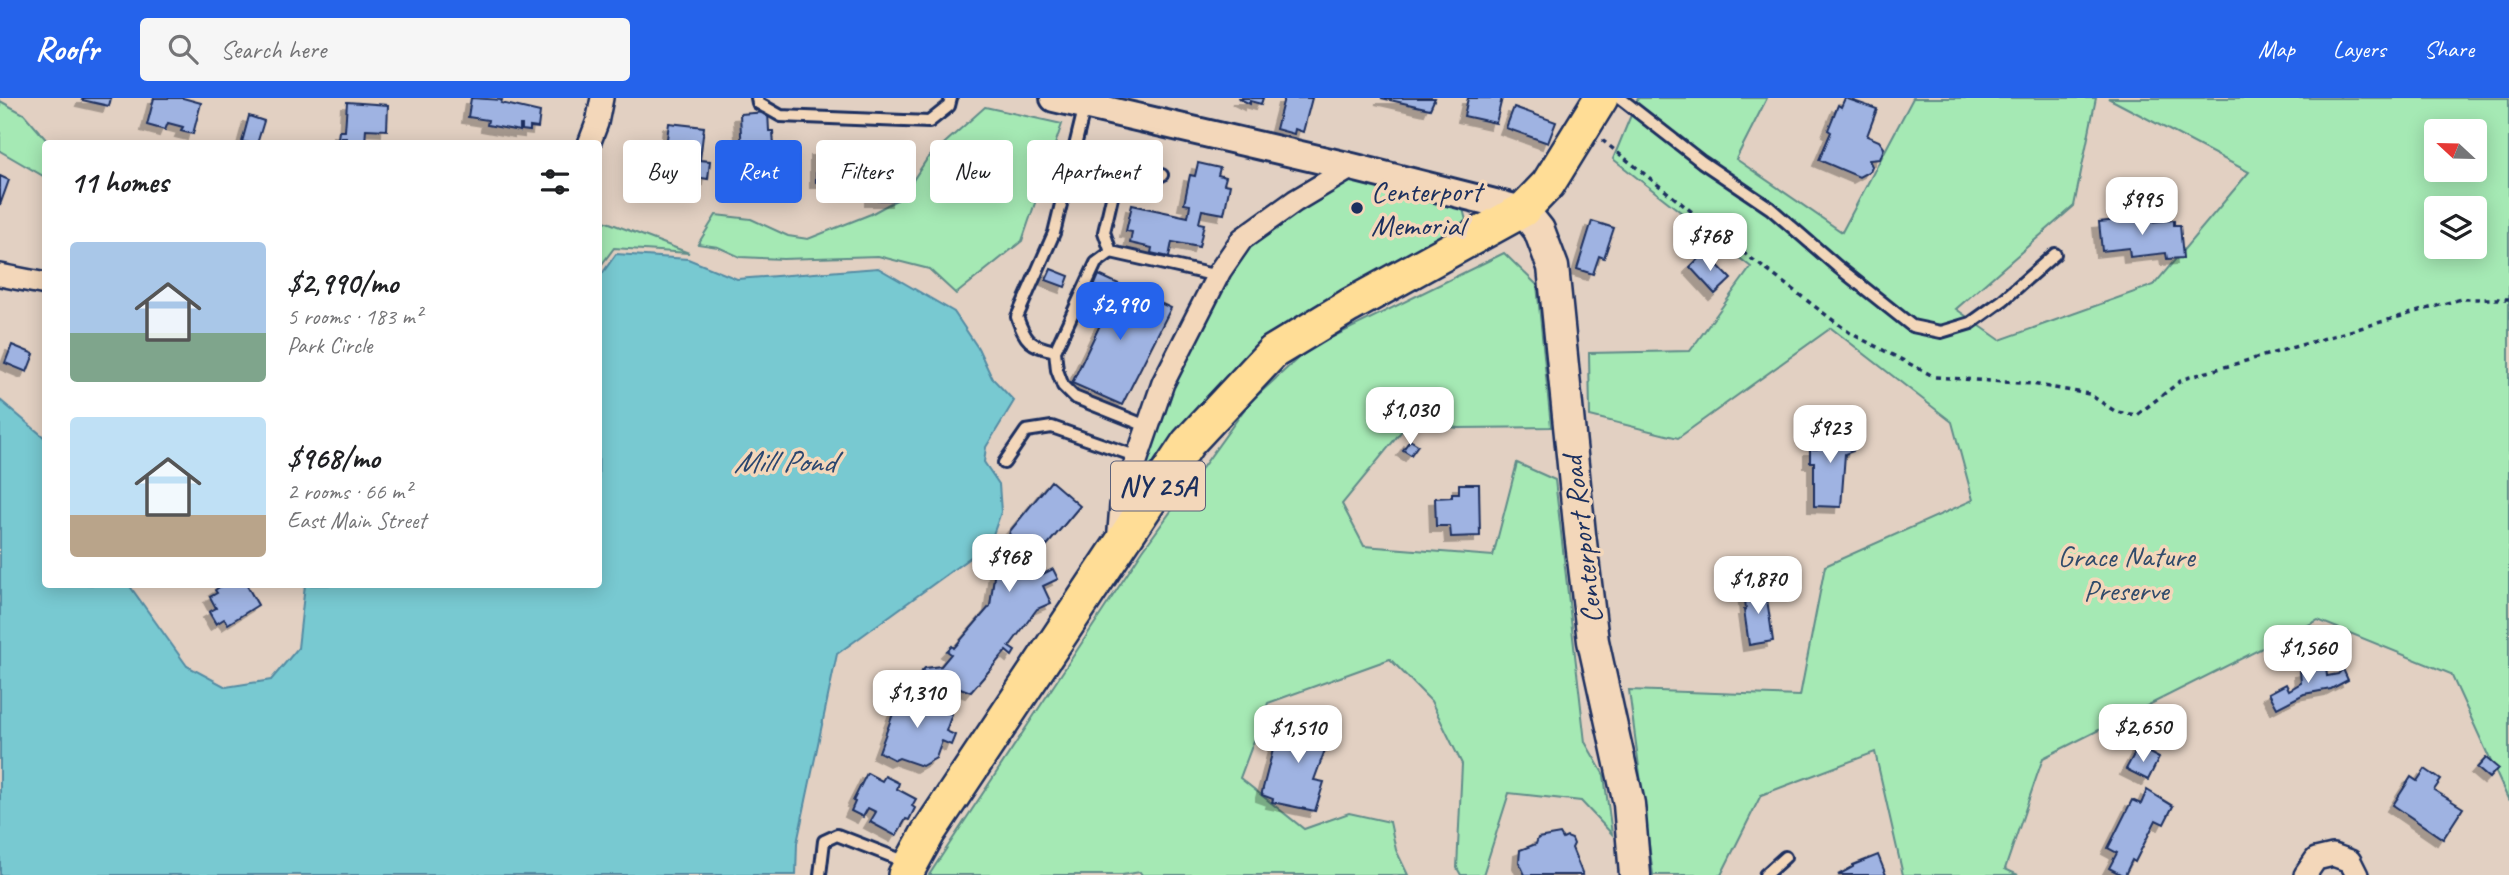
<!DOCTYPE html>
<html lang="en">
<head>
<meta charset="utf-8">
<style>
	body { margin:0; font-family:Caveat,sans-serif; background:#f6f6f6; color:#202124; height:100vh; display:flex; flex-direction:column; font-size:26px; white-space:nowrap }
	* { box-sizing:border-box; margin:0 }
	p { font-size:23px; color:#757577 }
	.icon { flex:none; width:38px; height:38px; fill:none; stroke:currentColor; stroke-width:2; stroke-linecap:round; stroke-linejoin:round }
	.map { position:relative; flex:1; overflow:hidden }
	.sheet { position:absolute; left:42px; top:42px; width:560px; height:448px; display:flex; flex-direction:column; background:#fff; border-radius:7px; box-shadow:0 4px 18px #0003 }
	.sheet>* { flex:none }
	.hud { position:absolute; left:623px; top:42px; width:665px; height:63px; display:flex; gap:14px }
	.needle { width:46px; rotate:292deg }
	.fabs { position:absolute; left:2424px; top:21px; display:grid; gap:14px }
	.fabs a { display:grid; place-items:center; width:63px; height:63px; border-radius:7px; background:#fff; box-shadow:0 4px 18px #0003; font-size:35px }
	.price { position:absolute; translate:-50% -60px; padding:0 16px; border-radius:14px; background:#fff; color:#222; font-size:23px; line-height:46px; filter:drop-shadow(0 2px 4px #0008) }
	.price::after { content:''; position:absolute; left:50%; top:42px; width:21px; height:16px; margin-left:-10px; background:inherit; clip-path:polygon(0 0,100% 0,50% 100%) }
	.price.on { background:#2563eb; color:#fff }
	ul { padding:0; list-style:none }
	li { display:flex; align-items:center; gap:21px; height:175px; padding:0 28px }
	li span { display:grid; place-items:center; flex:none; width:196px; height:140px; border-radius:7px; color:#555 }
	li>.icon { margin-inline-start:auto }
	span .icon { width:84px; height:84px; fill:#fffc; stroke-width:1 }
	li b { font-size:30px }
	h2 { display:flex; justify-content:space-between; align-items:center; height:84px; padding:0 28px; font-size:30px }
	.pill { padding:0 24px; border-radius:7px; background:#fff; box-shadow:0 4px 18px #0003; font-size:24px; line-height:63px }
	.pill.on { background:#2563eb; color:#fff }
	header { display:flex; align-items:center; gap:42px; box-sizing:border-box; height:98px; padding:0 35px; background:#2563eb; color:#fff }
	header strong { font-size:33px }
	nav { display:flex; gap:38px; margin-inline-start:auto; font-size:24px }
	.search { width:490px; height:63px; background:#f6f6f6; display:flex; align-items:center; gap:18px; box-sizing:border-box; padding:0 24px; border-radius:7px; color:#757577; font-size:26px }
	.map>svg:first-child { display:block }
	.green { fill:#a5e9b4; stroke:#608c89; stroke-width:2; fill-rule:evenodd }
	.water { fill:#78c9d1; stroke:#538ba3; stroke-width:2 }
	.building { fill:#9fb3e2; stroke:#1b2f5e; stroke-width:2; filter:url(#shadow) }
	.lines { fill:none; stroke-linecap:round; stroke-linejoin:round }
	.service-casing { stroke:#1b2f5e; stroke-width:16 }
	.minor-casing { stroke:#1b2f5e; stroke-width:26 }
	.tertiary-casing { stroke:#1b2f5e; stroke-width:32 }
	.secondary-casing { stroke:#1b2f5e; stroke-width:35 }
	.primary-casing { stroke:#1b2f5e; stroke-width:38 }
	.path { stroke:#1b2f5e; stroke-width:3.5; stroke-dasharray:5 5; stroke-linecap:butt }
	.service { stroke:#f3d7ba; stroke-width:10 }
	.minor { stroke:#f3d7ba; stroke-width:21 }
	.tertiary { stroke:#f3d7ba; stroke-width:26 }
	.secondary { stroke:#f3d7ba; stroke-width:30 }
	.primary { stroke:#ffdd96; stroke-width:33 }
	.poi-dot { fill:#1b2f5e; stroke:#f3d7ba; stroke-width:2.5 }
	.labels { text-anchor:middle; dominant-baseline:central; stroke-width:7; stroke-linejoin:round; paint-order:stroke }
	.shield { fill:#f3d7ba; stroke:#5c617a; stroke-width:2 }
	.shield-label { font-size:28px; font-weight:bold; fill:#1b2f5e }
	.poi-label { font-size:30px; fill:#1b2f5e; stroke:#f3d7ba; text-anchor:start }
	.street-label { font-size:30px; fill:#1b2f5e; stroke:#f3d7ba }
	.park-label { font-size:30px; fill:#304b6b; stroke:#f3d7ba }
	.water-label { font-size:32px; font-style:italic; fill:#29466f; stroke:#f3d7ba }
</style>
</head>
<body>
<header>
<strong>Roofr</strong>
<div class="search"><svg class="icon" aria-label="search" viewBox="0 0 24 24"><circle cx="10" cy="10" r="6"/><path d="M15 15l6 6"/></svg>Search here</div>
<nav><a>Map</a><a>Layers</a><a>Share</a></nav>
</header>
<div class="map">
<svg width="2509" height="777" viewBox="0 0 2509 777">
	<defs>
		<filter id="shadow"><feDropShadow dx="-6" dy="6" stdDeviation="0" flood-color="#0004"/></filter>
	</defs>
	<rect width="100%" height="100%" fill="#e2d0c2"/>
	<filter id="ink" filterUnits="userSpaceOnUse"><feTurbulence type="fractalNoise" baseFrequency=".0143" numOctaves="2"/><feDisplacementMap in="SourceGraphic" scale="14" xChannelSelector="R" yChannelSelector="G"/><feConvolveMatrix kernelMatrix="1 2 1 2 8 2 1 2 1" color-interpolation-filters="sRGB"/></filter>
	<g filter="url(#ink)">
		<g class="green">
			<path d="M1638,0H1767L1736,61L1842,134L1913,0H2096L2074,108L1956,211L2000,242L2154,187L2249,74L2108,0H2509V703L2451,576L2318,522L2043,660L2005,771L2018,777H1903L1875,654L1761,697L1721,777H1653L1629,592L1800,598L1825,468L1973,402L1952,324L1831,230L1678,340L1590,318L1589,255L1690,253L1751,169L1613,61ZM2436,33H2474V72H2436ZM2436,110H2474V149H2436Z"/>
			<polygon points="0,3 24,16 49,45 46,46 45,79 0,53"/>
			<polygon points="985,9 1062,26 1022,143 956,196 929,171 878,158 783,161 740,159 718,149 698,146 716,117 751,121 788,138 808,141 871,116 902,99 927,61"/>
			<polygon points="1346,82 1371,85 1462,107 1469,134 1351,195 1125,411 1166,290 1243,148 1271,133 1288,118"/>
			<polygon points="599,121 689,155 614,150 599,170"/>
			<polygon points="1504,155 1537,187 1551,329 1458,330 1409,324 1342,406 1364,448 1493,458 1517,365 1555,382 1585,644 1604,677 1612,736 1581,703 1509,695 1483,777 1461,777 1457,770 1462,666 1431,603 1390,561 1268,605 1240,680 1304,731 1349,715 1390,724 1396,752 1408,777 1142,777 1140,774 1122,777 929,777 1143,452 1249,305 1308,251"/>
		</g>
		<polygon class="water" points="616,156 688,161 737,181 878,170 954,214 978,250 992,280 1014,303 986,349 984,364 999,386 1001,414 990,445 837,556 797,745 796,777 0,777 0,302 45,340 46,486 129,487 187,568 226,589 271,582 298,550 305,487 598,486 599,180"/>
		<g class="building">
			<polygon points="83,0 111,0 109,8 82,2"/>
			<polygon points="154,0 183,0 201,5 193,36 181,33 183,29 168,25 165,32 147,27"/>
			<polygon points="471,0 502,2 501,5 540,14 538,30 530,29 530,33 522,32 522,27 520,27 520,33 487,27 488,22 468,19"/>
			<polygon points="1238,0 1263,0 1261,6 1250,3 1250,6"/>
			<polygon points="1284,0 1312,0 1303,34 1295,31 1294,36 1276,31"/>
			<polygon points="1381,0 1435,0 1430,11"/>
			<polygon points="1468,0 1502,0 1496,25 1464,18"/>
			<polygon points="1845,0 1877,11 1867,38 1879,43 1884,50 1880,61 1869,62 1872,68 1870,73 1859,79 1819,62 1831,34 1828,32 1838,7 1841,9"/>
			<polygon points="347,4 388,7 387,32 366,31 365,46 345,45 346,40 338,40 339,33 345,33"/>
			<polygon points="1514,9 1556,24 1548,45 1506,30"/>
			<polygon points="768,14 769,33 773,33 775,62 754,64 755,76 743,77 740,16"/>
			<polygon points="249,18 264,23 257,46 242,44"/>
			<polygon points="669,25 704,29 700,62 710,63 708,81 695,79 696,69 677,66 679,50 666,49"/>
			<polygon points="851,50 897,54 897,102 871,102 871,89 854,89 854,95 843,95 843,89 838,88 838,84 816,84 816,52 851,52"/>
			<polygon points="1198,65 1220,70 1218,77 1226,79 1224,86 1230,87 1224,116 1202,112 1199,125 1204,126 1199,149 1172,144 1169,159 1151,155 1152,150 1130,145 1132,134 1126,133 1132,107 1188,119 1190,107 1184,106 1190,77 1195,78"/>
			<polygon points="0,78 9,82 0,107"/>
			<polygon points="2147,119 2148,124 2174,122 2174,127 2180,127 2183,160 2167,161 2166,155 2130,159 2129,150 2102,153 2099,124"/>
			<polygon points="1592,123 1614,130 1604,160 1599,158 1593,176 1577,171"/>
			<polygon points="1705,154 1731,181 1715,196 1690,169"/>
			<polygon points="1051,171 1069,178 1065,189 1046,182"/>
			<polygon points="1099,177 1171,210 1122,307 1072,285 1113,200 1093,191"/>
			<polygon points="12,247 34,256 27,274 5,265"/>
			<polygon points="1818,328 1847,330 1846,344 1855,345 1853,353 1845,356 1841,409 1814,408 1814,364 1810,364 1810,351 1817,351 1816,331 1818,331"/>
			<polygon points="1410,342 1418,347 1411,357 1403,352"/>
			<polygon points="1051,383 1080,408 1044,451 1038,446 1034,451 1031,467 1037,479 1053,471 1058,481 1043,488 1051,505 1037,511 1009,549 1015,553 1012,558 1006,553 971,594 920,575 925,570 941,568 951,556 947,553 952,548 954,550 990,508 995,471 1001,473 1010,433"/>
			<polygon points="1459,386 1479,386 1480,438 1451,439 1450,428 1436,428 1435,400 1452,399 1452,395 1459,395"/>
			<polygon points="224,486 246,486 258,507 228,526 224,521 216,526 209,514 216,510 210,499 217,495 215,492"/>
			<polygon points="1765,487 1773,543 1749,547 1744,512 1746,512 1744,490"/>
			<polygon points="2326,569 2327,578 2338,576 2343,571 2348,582 2331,591 2304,596 2277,610 2269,595 2286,586 2289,592 2301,585 2300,573"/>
			<polygon points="909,590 942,603 946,613 952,616 946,633 955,637 951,647 942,643 936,660 922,668 899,660 895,662 879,654 897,605 903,608"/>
			<polygon points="1298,619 1336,629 1328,653 1325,652 1314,682 1324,684 1315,713 1272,704 1273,701 1262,697 1262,694 1276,640 1278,638 1286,641 1291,634 1294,635"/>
			<polygon points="2138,649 2159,660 2148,682 2126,671"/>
			<polygon points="2486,660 2498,670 2489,680 2477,670"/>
			<polygon points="2425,671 2441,682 2434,692 2463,710 2443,741 2393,707 2411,679 2417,683"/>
			<polygon points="867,675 882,683 885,678 899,685 897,691 916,701 912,708 915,710 909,722 906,721 896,738 870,724 876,714 868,710 863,719 851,713 855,704 853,703"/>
			<polygon points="2147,692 2173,708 2164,726 2156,722 2135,764 2132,762 2125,777 2122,777 2109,770 2117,755 2108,750 2132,702 2141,706"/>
			<polygon points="1560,736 1563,741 1567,739 1572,741 1574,746 1572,750 1583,777 1525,777 1519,764 1520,752 1536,746 1538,740"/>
			<polygon points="1878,757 1886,777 1838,777 1853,769 1853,767"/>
		</g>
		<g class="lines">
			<g class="service-casing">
				<g id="service">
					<polyline points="757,0 758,5 781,18 929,24 949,8 951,0"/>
					<polyline points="1620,0 1702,64 1770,110 1838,169 1912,228 1941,234 1971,225 2003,202 2055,156"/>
					<polyline points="1162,77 1119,69 1104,134 1111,154 1218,178"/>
					<polyline points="1111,154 1096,165 1055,253 1057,272 1063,288 1074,299 1149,329"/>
					<path d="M1055,253C1029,247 1026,244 1017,219L1054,135L1085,7"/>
					<polyline points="1004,365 1026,333 1052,329 1138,359"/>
					<polyline points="820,777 824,743 837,737 909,765"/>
					<polyline points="1765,777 1785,759"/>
				</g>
			</g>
			<g class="minor-casing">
				<g id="minor">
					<polyline points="589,46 597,25 602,0"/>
					<polyline points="0,177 46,186"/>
					<polyline points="1118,445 1121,407 1163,285 1220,173 1242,141 1295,103 1352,69"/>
					<polyline points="2305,777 2316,761 2333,757 2350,763 2357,777"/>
				</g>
			</g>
			<g class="tertiary-casing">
				<polyline id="tertiary" points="1054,0 1352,69 1523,112"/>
			</g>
			<g class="secondary-casing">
				<polyline id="secondary" points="1523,112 1539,132 1553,169 1580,436 1593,543 1629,706 1635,777"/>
			</g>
			<g class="primary-casing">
				<polyline id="primary" points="905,777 928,735 1188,345 1273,254 1349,208 1523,112 1548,86 1601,0"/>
			</g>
			<polyline class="path" points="1602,42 1727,142 1850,235 1935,279 2032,286 2089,296 2116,314 2137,317 2183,281 2461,201 2509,201"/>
			<use href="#service" class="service"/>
			<use href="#minor" class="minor"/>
			<use href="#tertiary" class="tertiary"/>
			<use href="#secondary" class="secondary"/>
			<use href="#primary" class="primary"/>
		</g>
	</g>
	<circle class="poi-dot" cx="1357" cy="110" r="7"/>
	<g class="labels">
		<rect class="shield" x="1111" y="363.5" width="94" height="49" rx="5"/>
		<g class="shield-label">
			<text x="1158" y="388">NY 25A</text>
		</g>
		<g class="poi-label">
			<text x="1371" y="93">Centerport<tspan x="1371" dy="34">Memorial</tspan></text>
		</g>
		<g class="street-label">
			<text transform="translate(1582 442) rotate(-97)">Centerport Road</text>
		</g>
		<g class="park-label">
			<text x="2126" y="458">Grace Nature<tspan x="2126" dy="34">Preserve</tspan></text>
		</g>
		<g class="water-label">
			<text x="784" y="363">Mill Pond</text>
		</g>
	</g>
</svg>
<div class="fabs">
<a><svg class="needle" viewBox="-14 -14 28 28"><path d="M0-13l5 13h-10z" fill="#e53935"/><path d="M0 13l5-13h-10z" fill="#757577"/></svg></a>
<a><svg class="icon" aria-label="layers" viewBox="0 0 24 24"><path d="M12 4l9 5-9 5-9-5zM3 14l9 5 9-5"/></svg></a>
</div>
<b class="price" style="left:2142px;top:139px">$995</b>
<b class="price" style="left:1710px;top:175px">$768</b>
<b class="price on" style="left:1120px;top:244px">$2,990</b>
<b class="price" style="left:1410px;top:349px">$1,030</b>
<b class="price" style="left:1830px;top:367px">$923</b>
<b class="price" style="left:1009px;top:496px">$968</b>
<b class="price" style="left:1758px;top:518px">$1,870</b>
<b class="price" style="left:2308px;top:587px">$1,560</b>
<b class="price" style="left:917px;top:632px">$1,310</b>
<b class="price" style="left:2143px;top:666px">$2,650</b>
<b class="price" style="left:1298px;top:667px">$1,510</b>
<div class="hud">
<a class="pill">Buy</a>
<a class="pill on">Rent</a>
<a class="pill">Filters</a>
<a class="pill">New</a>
<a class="pill">Apartment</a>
</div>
<section class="sheet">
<h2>11 homes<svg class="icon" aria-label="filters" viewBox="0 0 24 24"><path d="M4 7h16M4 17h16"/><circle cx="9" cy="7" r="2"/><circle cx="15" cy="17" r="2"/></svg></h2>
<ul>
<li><span style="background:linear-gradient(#a9c7e8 65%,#7fa58c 0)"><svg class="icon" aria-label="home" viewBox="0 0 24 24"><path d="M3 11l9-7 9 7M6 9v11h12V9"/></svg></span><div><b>$2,990/mo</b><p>5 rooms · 183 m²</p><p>Park Circle</p></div></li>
<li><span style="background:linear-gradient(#bfe0f5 70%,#b9a48a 0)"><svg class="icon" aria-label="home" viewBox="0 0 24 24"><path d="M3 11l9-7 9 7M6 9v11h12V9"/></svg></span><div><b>$968/mo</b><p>2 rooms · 66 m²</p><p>East Main Street</p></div></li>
</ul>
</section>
</div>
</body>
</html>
